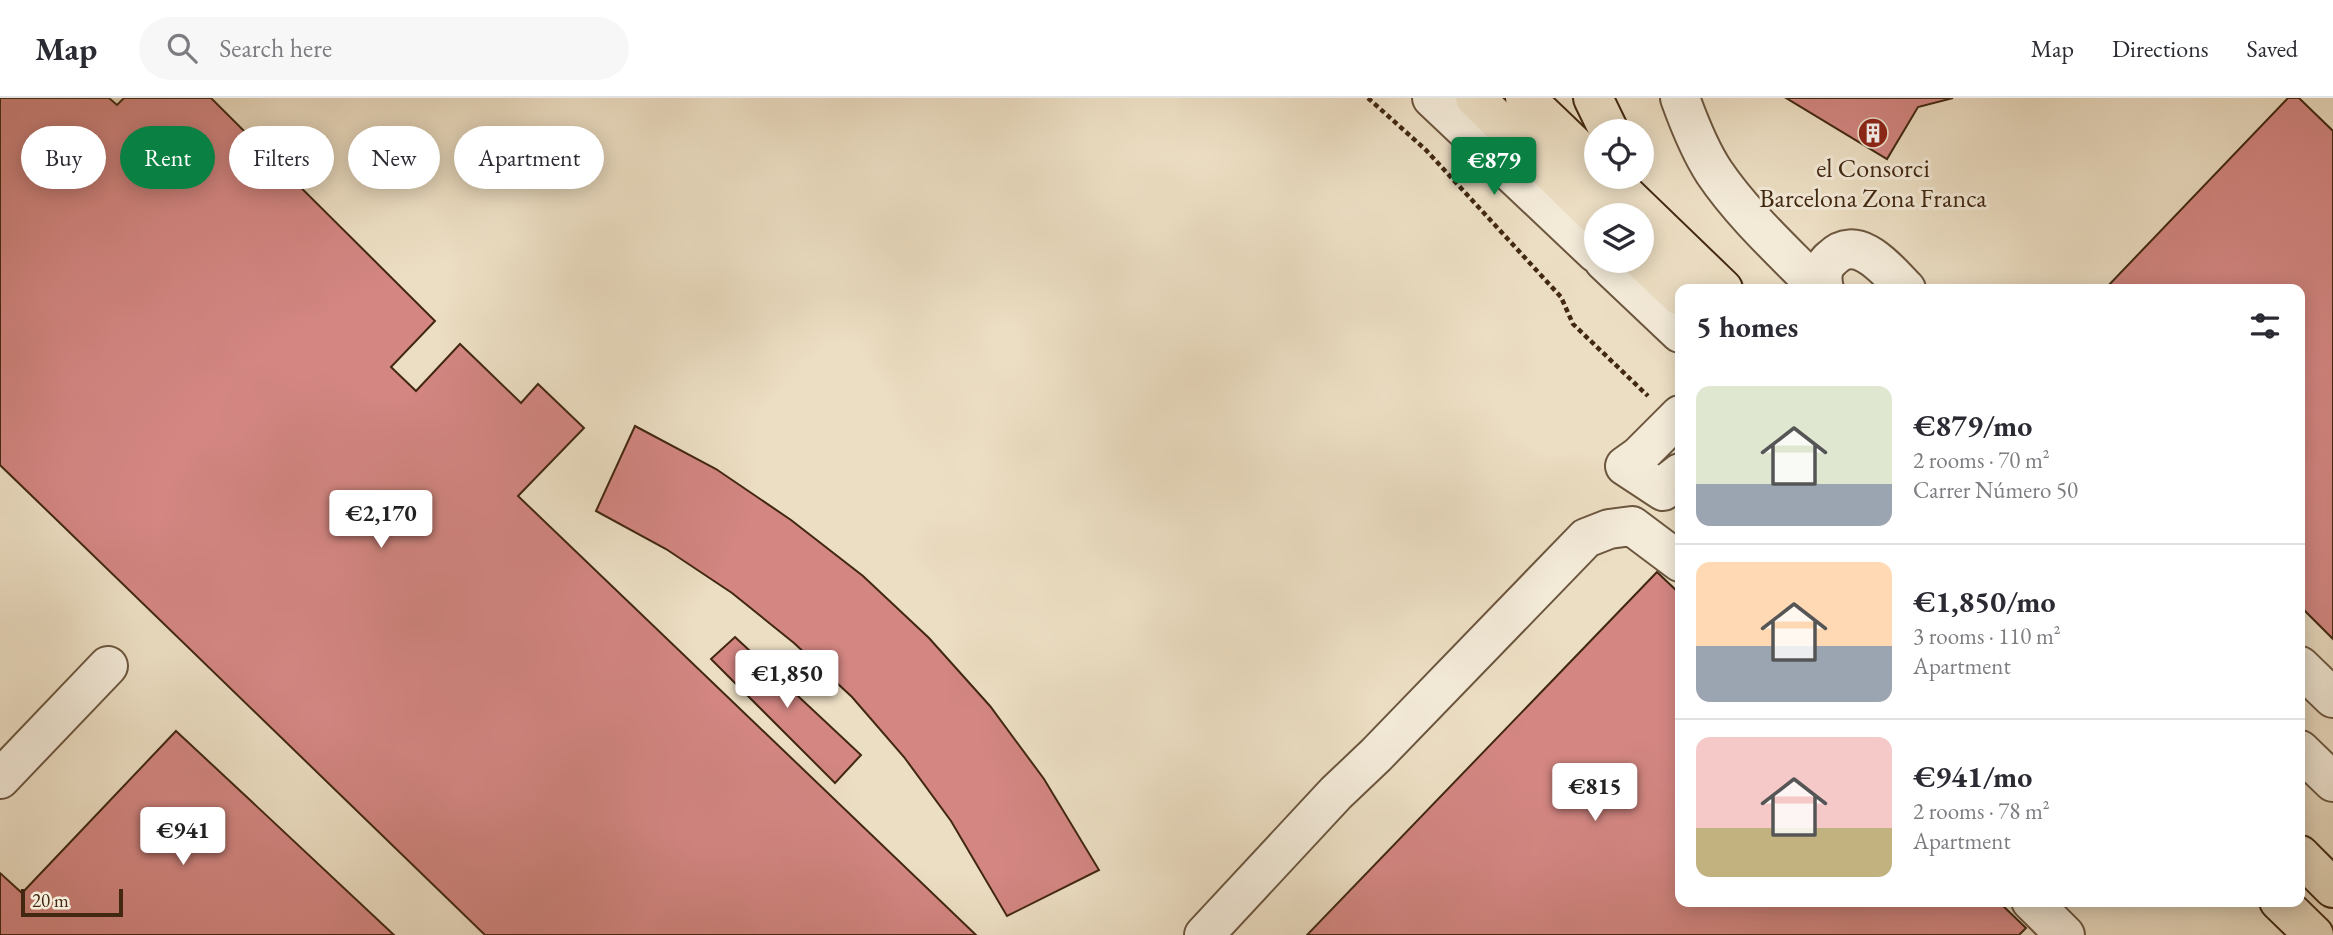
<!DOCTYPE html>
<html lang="en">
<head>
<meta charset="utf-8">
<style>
	body { margin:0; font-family:"EB Garamond",serif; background:#f7f7f7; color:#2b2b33; height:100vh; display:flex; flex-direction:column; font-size:26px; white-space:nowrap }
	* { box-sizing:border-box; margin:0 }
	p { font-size:23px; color:#7c7c81 }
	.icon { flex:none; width:38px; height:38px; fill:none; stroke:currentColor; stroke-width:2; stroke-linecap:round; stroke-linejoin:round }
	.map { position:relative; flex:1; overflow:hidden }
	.drawer { position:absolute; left:1675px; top:186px; width:630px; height:623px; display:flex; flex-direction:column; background:#fff; border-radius:14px; box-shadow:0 4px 18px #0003 }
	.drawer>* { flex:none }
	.top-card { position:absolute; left:21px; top:28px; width:665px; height:63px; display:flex; gap:14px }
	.controls { position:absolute; left:1584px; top:21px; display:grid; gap:14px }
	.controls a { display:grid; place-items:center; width:70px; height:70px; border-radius:50%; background:#fff; box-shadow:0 4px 18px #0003; font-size:35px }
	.scale { position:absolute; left:21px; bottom:18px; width:102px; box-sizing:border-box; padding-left:7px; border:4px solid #422811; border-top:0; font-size:19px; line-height:24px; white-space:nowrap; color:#422811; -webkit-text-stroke:5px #f3ead8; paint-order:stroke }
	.price { position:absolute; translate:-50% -60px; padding:0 16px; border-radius:7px; background:#fff; color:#222; font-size:23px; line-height:46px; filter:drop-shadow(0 2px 4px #0008) }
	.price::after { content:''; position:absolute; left:50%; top:42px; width:21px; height:16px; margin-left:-10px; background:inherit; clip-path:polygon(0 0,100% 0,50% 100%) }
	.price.active { background:#0b8043; color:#fff }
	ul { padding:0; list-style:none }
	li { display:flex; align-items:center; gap:21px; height:175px; padding:0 21px }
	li+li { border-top:2px solid #e1e1e2 }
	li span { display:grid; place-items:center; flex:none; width:196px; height:140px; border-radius:14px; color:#555 }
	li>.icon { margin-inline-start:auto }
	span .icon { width:84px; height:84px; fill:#fffc; stroke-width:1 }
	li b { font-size:30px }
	h2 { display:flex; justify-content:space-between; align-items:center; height:84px; padding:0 21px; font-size:30px }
	.pill { padding:0 24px; border-radius:32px; background:#fff; box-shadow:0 4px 18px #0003; font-size:24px; line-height:63px }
	.pill.active { background:#0b8043; color:#fff }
	header { display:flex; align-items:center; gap:42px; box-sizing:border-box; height:98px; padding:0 35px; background:#fff; border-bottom:2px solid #e1e1e2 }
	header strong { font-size:33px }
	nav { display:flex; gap:38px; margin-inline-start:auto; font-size:24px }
	.search { width:490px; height:63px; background:#f7f7f7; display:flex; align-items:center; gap:18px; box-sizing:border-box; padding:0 24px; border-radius:38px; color:#7c7c81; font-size:26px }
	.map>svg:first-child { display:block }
	.building { fill:#d38682; stroke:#422811; stroke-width:2 }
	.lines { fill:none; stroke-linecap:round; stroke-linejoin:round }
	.minor-casing { stroke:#6c563e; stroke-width:42 }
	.major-casing { stroke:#422811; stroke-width:42 }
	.highway-casing { stroke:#422811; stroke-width:42 }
	.path { stroke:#422811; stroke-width:4.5; stroke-dasharray:5 3.5; stroke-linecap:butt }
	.minor { stroke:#f3ead8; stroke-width:38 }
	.major { stroke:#ecdec3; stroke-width:38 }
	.highway { stroke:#ecdec3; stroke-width:38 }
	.labels { text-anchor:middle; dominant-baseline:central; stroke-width:6; stroke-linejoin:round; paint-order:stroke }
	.poi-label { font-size:26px; fill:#422811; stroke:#f3ead8 }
</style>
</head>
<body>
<header>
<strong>Map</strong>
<div class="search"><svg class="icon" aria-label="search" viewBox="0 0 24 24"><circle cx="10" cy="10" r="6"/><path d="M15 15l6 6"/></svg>Search here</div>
<nav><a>Map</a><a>Directions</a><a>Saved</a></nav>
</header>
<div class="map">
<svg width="2333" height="837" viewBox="0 0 2333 837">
	<rect width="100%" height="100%" fill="#ecdec3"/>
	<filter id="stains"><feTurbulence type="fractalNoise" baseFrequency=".00286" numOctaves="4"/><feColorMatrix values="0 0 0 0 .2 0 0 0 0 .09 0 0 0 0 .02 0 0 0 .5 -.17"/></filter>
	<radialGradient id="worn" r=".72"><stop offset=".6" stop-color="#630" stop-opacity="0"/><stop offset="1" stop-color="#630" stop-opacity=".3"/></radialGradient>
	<g class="building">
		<polygon points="0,0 109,0 117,7 124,0 211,0 435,223 391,269 416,293 460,246 521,305 538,286 584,330 518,398 976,837 485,837 0,367"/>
		<polygon points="1786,0 1953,0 1918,9 1887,61"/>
		<polygon points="2288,0 2299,0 2333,33 2333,541 2300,508 2300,191 2105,191"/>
		<polygon points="635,328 716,371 791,422 863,478 929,540 990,608 1044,681 1099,772 1007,818 951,723 904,659 852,599 794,545 732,495 666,451 596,413"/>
		<polygon points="1657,474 1680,496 1680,803 1998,803 2026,830 2019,837 1307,837"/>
		<polygon points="735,539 861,657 835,685 711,561"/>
		<polygon points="176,633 250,702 394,837 0,837 0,775 22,795"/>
	</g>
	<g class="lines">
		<g class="minor-casing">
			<g id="minor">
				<polyline points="1432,0 1596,155"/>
				<path d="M1680,0C1689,25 1699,51 1714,74C1743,117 1784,154 1820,191"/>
				<polyline points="1604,163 1680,235"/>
				<path d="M1824,191C1821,179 1822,168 1832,160C1858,134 1888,173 1906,191"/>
				<polyline points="1680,317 1639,358 1625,368 1663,393 1667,385 1680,375"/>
				<polyline points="2300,568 2333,600"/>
				<polyline points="2300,652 2333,684"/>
				<polyline points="0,681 108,568"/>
				<polyline points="2031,803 2065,837"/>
				<polyline points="1204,837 1336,695 1376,657 1586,440 1609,431 1632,428 1680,464"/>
			</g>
		</g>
		<g class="major-casing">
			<g id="major">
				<polyline points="1525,0 1596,68"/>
				<polyline points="1593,0 1609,33"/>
				<polyline points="1607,79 1723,191"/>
				<polyline points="2300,757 2333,790"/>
				<polyline points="2279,803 2314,837"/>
			</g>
		</g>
		<g class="highway-casing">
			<g id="highway">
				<polyline points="1475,0 1596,118"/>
				<polyline points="1642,162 1680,198"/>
			</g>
		</g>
		<polyline class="path" points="1368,0 1426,52 1561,199 1573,226 1648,298"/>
		<use href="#minor" class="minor"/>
		<use href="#major" class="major"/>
		<use href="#highway" class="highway"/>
	</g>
	<defs>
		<g id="building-disc" transform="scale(1.575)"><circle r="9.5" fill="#8f2418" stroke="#f3ead8"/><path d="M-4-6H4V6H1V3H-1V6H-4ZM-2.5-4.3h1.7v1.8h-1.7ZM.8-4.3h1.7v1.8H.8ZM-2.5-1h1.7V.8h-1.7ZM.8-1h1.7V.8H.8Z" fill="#fff"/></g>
	</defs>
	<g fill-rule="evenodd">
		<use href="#building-disc" x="1873" y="35"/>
	</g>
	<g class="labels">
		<g class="poi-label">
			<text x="1873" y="70">el Consorci<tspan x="1873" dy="30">Barcelona Zona Franca</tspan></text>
		</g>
	</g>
	<rect width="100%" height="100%" filter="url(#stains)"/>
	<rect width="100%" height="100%" fill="url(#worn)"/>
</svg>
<div class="controls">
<a><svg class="icon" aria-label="locate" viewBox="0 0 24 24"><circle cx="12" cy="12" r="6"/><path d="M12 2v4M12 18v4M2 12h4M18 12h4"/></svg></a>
<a><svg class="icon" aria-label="layers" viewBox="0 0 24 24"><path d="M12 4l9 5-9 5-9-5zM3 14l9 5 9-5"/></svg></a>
</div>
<div class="scale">20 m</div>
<b class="price active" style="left:1494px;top:99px">€879</b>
<b class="price" style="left:381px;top:452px">€2,170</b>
<b class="price" style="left:787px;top:612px">€1,850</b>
<b class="price" style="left:1595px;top:725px">€815</b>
<b class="price" style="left:183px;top:769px">€941</b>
<div class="top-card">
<a class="pill">Buy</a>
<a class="pill active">Rent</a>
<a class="pill">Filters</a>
<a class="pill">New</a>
<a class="pill">Apartment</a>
</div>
<section class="drawer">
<h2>5 homes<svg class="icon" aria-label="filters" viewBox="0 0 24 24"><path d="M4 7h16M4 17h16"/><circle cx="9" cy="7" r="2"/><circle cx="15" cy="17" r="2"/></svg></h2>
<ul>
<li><span style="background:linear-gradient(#dfe7d0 70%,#9aa5b1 0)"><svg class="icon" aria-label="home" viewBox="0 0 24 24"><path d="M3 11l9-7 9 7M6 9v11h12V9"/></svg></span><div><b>€879/mo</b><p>2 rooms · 70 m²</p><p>Carrer Número 50</p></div></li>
<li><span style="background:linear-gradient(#ffd9b3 60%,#9aa5b1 0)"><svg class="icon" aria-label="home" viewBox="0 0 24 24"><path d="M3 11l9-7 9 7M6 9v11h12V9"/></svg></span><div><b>€1,850/mo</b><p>3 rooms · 110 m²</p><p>Apartment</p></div></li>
<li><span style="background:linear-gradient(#f6c9c9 65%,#c2b280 0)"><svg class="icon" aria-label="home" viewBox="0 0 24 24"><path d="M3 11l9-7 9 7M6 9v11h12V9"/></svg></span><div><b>€941/mo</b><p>2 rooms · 78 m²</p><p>Apartment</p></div></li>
</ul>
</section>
</div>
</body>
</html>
